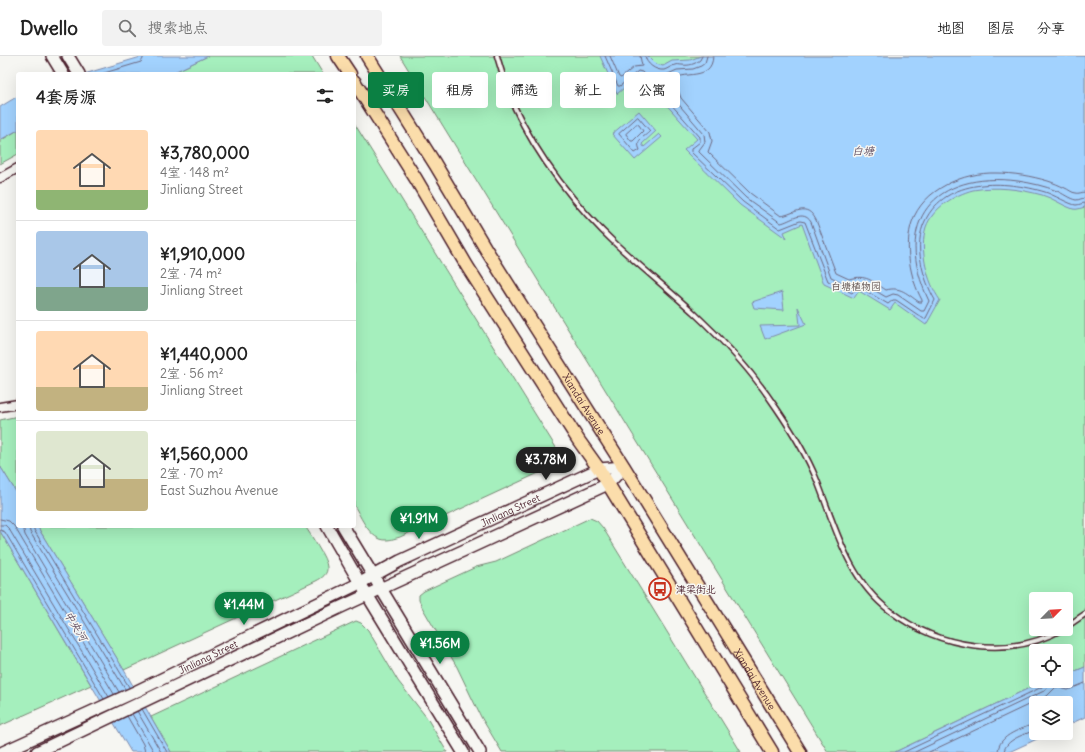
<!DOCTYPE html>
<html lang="zh">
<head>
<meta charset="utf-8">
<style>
	body { margin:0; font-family:Delius,"LXGW WenKai TC",sans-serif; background:#f2f2f2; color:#222; height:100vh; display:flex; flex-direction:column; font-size:15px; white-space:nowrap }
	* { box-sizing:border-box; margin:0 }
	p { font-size:13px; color:#767676 }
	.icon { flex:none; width:22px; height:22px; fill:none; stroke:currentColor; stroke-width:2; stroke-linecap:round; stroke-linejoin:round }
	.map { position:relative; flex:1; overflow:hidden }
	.sheet { position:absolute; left:16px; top:16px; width:340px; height:456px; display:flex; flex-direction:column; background:#fff; border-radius:4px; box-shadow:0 4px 16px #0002 }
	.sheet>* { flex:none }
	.top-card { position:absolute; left:368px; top:16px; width:380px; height:36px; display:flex; gap:8px }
	.needle { width:26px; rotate:66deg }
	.tools { position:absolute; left:1029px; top:536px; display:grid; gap:8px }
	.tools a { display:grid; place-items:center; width:44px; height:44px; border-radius:4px; background:#fff; box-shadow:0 4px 16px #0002; font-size:20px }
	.price { position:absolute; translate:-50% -34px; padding:0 9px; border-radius:14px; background:#0b8043; color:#fff; font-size:13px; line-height:26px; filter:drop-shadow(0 1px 2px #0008) }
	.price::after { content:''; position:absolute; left:50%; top:24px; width:12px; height:9px; margin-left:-6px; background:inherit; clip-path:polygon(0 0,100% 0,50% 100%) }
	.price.current { background:#222; color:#fff }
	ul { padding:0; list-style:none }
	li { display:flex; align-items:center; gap:12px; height:100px; padding:0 20px }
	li+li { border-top:1px solid #e0e0e0 }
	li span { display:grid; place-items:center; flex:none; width:112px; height:80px; border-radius:4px; color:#555 }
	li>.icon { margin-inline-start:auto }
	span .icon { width:48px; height:48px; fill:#fffc; stroke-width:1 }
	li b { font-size:17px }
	h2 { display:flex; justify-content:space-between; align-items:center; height:48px; padding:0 20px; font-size:17px }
	.pill { padding:0 14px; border-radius:4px; background:#fff; box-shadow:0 4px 16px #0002; font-size:14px; line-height:36px }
	.pill.current { background:#0b8043; color:#fff }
	header { display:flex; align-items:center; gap:24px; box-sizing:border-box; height:56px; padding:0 20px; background:#fff; border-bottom:1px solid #e0e0e0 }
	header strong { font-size:19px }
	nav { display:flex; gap:22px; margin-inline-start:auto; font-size:14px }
	.search { width:280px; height:36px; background:#f2f2f2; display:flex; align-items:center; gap:10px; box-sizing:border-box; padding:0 14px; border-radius:4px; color:#767676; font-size:15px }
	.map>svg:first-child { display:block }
	.green { fill:#a5efbd; stroke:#788774; fill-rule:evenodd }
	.water { fill:#a2d2fe; stroke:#7f8aaa }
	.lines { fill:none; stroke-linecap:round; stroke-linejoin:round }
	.shore { stroke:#6d677f; stroke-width:1 }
	.lane-casing { stroke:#4a1f2b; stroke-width:7 }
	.street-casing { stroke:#4a1f2b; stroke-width:11 }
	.secondary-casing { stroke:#4a1f2b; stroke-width:14 }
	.primary-casing { stroke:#4a1f2b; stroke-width:15 }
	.lane { stroke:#f6f6f2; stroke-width:4 }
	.street { stroke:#f6f6f2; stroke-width:8 }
	.secondary { stroke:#f6f6f2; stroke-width:11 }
	.primary { stroke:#fbddab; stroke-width:12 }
	.labels { text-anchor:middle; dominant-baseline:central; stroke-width:3; stroke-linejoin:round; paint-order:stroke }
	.park-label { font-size:10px; fill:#615350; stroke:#f6f6f2 }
	.street-label { font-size:10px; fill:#4a1f2b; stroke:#f6f6f2 }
	.poi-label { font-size:10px; fill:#4a1f2b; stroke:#f6f6f2; text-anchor:start }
	.water-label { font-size:11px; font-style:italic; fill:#604c60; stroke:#f6f6f2 }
</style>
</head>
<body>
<header>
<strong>Dwello</strong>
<div class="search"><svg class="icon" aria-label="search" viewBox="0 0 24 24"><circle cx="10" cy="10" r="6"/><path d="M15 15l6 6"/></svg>搜索地点</div>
<nav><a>地图</a><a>图层</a><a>分享</a></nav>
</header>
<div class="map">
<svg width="1085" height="696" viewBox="0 0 1085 696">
	<rect width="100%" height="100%" fill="#f6f6f2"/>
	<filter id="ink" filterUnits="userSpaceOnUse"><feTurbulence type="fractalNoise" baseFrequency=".025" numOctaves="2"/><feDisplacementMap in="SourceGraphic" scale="8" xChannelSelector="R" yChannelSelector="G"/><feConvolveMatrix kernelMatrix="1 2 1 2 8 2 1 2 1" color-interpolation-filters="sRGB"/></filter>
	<g filter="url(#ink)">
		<g class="green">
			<polygon points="208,0 312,0 323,18 170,18"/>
			<path d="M400,0H1085V611L1066,619V595H1036V625H1044L895,696H828ZM1036,543H1066V573H1036Z"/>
			<path d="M354,67L560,398V402L556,409L400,481C396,482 391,484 387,484C370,485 361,461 354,449Z"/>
			<polygon points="18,74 18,98 0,108 0,85"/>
			<polygon points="18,360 18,439 0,410 0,364"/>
			<polygon points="590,462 597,465 603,472 741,696 502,696 481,661 457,611 422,551 419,544 419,539 424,535 476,511 496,506"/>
			<path d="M37,470H305C310,478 327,503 327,511C328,518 322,522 316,525L124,614Z"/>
			<polygon points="0,475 91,629 0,670"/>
			<polygon points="356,565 361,567 368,574 398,625 427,662 447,696 171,696 151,661"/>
		</g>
		<g class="water">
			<polygon points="144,0 208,0 170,18 84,18"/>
			<path d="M600,0H648L656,8L663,10L672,5L690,4L701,0H1085V151C1081,152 1077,154 1073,153C1063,150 1053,142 1042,139C1020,133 996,130 973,134C954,139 933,152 926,171C919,193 927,226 940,244L926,269L895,247L890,254L859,235L854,242L824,228L802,168L784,176L787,183L740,149L684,94L697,83L663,45L666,42L651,27L648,28L639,19L617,38Z"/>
			<polygon points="18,40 18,74 0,84 0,51"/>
			<polygon points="639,55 656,75 642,88 644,91 659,78 662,81 635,104 612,78"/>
			<polygon points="782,236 784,254 754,252 752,246"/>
			<polygon points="798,251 806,268 765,283 760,270 800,269"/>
			<polygon points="0,410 18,439 18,470 37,470 124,614 171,696 131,696 0,475"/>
			<polygon points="1085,611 1085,661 1066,670 1066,647 1036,647 1036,677 1050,677 1009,696 895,696 1044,625 1066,625 1066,619"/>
		</g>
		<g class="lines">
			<g class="shore">
				<path d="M605,0L618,30H620L638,15L642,16L648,23L654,24L668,39L669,46L700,81V86L691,93V96L743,146L780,173L800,165L805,166L828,225L852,237L857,232H861L888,248L893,244H896L924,263L926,262L935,244C923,223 913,189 925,165C946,121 1005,124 1045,136C1052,138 1071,149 1076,149C1079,149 1082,147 1085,147"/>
				<polyline points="610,0 619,21 621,22 634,11 642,10 640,0"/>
				<path d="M645,0C646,8 656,15 664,14C668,13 672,9 676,9C677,8 680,9 682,9C689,10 695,8 700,4L702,0"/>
				<path d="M707,0L705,7L701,10L693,13L677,14L666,19H660L659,21L672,36L675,44L704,78L705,86L699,94V96L746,142L781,167C791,165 803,153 811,166L831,221L850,230L856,227H862L886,241L893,238L898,239L921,255H924L929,245C891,166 934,114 1018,125C1031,127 1045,130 1057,135C1062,137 1070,143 1076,144C1079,144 1082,142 1085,142"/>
				<path d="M713,0C712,27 682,13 671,25L678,34L681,42L710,76L712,85L708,96L750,137L781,160C795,158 806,145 816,164L836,217L849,223C866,218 872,225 886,234C901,230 907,238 919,246H922V244C910,222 904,190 912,166C923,133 964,116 996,117C1014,117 1031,120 1048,125C1054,127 1059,129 1065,132C1068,133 1072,137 1076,137C1078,138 1082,136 1085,136"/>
				<polyline points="101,18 141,6 143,3 143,0"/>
				<path d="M638,61L650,75C644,82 635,83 640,94L635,97L619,78Z"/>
				<polygon points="637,68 639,69 643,75 633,85 631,85 626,78"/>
				<polyline points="0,463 9,465 14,470 114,638"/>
				<polyline points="0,469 5,469 9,473 109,641"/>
				<polyline points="23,470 25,479 119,636"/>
				<polyline points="29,470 30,476 125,633"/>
				<polyline points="34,470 34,474 129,631"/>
				<polyline points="0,474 5,476 104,643"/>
				<polyline points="142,653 167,696"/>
				<polyline points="137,655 161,696"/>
				<polyline points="132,658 154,696"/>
				<polyline points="127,660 143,688 145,696"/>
				<polyline points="904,696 1042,631 1044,628 1045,625"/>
				<polyline points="915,696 1044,635 1049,631 1050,625"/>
				<polyline points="929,696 1047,640 1056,631 1068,634 1085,627"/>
				<path d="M998,696C998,678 1023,673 1036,667"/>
				<path d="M1004,696C1005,683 1026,678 1036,674"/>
			</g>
			<g class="lane-casing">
				<g id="lane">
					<path d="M497,0C502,17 507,34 514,50C538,102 576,151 618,190C643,213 669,234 694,257C725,286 754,318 777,353C792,375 806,398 816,422C835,469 847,523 890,555C939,592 1009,604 1063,573"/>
					<polyline points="1066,571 1085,558"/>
				</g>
			</g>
			<g class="street-casing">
				<g id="street">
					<polyline points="0,122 18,112"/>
					<polyline points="0,351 18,348"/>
				</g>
			</g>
			<g class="secondary-casing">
				<g id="secondary">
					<polyline points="52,0 63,18"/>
					<polyline points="68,0 79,18"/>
					<polyline points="327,470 360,527 463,696"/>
					<polyline points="343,470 480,696"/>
					<path id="s1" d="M3,696L137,635L360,527L400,505L599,413L624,411"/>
					<polyline points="37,696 341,551 608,428 624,411"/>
				</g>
			</g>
			<g class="primary-casing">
				<g id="primary">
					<polyline points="338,0 350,18"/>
					<path id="s2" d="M367,0L435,108L487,195L624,411L800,696"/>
					<polyline points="354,25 416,123 467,210 579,385 599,413 772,696"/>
				</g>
			</g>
			<use href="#lane" class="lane"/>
			<use href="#street" class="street"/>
			<use href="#secondary" class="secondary"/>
			<use href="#primary" class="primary"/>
		</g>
	</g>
	<defs>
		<g id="bus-ring" transform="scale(1.15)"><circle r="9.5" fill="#f6f6f2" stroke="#c8321e" stroke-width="1.5"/><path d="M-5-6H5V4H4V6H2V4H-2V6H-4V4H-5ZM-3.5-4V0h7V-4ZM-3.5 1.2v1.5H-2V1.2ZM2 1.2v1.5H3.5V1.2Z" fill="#c8321e"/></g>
	</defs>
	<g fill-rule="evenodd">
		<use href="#bus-ring" x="660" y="533"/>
	</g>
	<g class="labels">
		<g class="park-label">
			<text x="856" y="230">白塘植物园</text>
		</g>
		<g class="street-label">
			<text stroke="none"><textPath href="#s2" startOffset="410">Xiandai Avenue</textPath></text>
			<text stroke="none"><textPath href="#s1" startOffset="562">Jinliang Street</textPath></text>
			<text stroke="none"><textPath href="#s1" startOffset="226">Jinliang Street</textPath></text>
			<text stroke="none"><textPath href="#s2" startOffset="734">Xiandai Avenue</textPath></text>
		</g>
		<g class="poi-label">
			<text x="676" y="533">津梁街北</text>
		</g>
		<g class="water-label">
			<text x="863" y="95">白塘</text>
			<text transform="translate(76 570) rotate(59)">中央河</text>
		</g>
	</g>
</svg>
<div class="tools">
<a><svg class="needle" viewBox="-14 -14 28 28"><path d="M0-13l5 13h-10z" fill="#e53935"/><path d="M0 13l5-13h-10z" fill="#767676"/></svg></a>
<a><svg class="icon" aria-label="locate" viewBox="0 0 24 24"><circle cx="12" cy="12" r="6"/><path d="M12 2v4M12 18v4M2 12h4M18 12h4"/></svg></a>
<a><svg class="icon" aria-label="layers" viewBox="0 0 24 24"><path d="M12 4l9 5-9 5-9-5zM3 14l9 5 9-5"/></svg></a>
</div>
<b class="price current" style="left:546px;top:425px">¥3.78M</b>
<b class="price" style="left:419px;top:484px">¥1.91M</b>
<b class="price" style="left:244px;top:570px">¥1.44M</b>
<b class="price" style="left:440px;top:609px">¥1.56M</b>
<div class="top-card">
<a class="pill current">买房</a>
<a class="pill">租房</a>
<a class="pill">筛选</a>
<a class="pill">新上</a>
<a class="pill">公寓</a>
</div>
<section class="sheet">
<h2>4套房源<svg class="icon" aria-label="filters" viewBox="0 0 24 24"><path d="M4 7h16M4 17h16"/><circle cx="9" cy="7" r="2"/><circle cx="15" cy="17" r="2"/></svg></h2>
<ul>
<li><span style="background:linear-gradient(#ffd9b3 75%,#8fb573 0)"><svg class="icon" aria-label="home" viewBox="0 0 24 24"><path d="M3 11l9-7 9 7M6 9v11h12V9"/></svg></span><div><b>¥3,780,000</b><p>4室 · 148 m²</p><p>Jinliang Street</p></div></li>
<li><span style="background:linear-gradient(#a9c7e8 70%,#7fa58c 0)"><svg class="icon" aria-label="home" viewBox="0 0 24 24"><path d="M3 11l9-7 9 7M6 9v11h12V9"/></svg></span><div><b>¥1,910,000</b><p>2室 · 74 m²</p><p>Jinliang Street</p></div></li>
<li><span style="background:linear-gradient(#ffd9b3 70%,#c2b280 0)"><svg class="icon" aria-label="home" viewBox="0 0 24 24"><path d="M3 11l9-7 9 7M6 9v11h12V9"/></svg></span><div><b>¥1,440,000</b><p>2室 · 56 m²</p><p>Jinliang Street</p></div></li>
<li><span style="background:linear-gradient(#dfe7d0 60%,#c2b280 0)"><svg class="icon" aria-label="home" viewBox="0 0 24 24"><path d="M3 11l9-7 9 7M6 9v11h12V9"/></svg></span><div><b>¥1,560,000</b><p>2室 · 70 m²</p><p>East Suzhou Avenue</p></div></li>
</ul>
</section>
</div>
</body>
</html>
